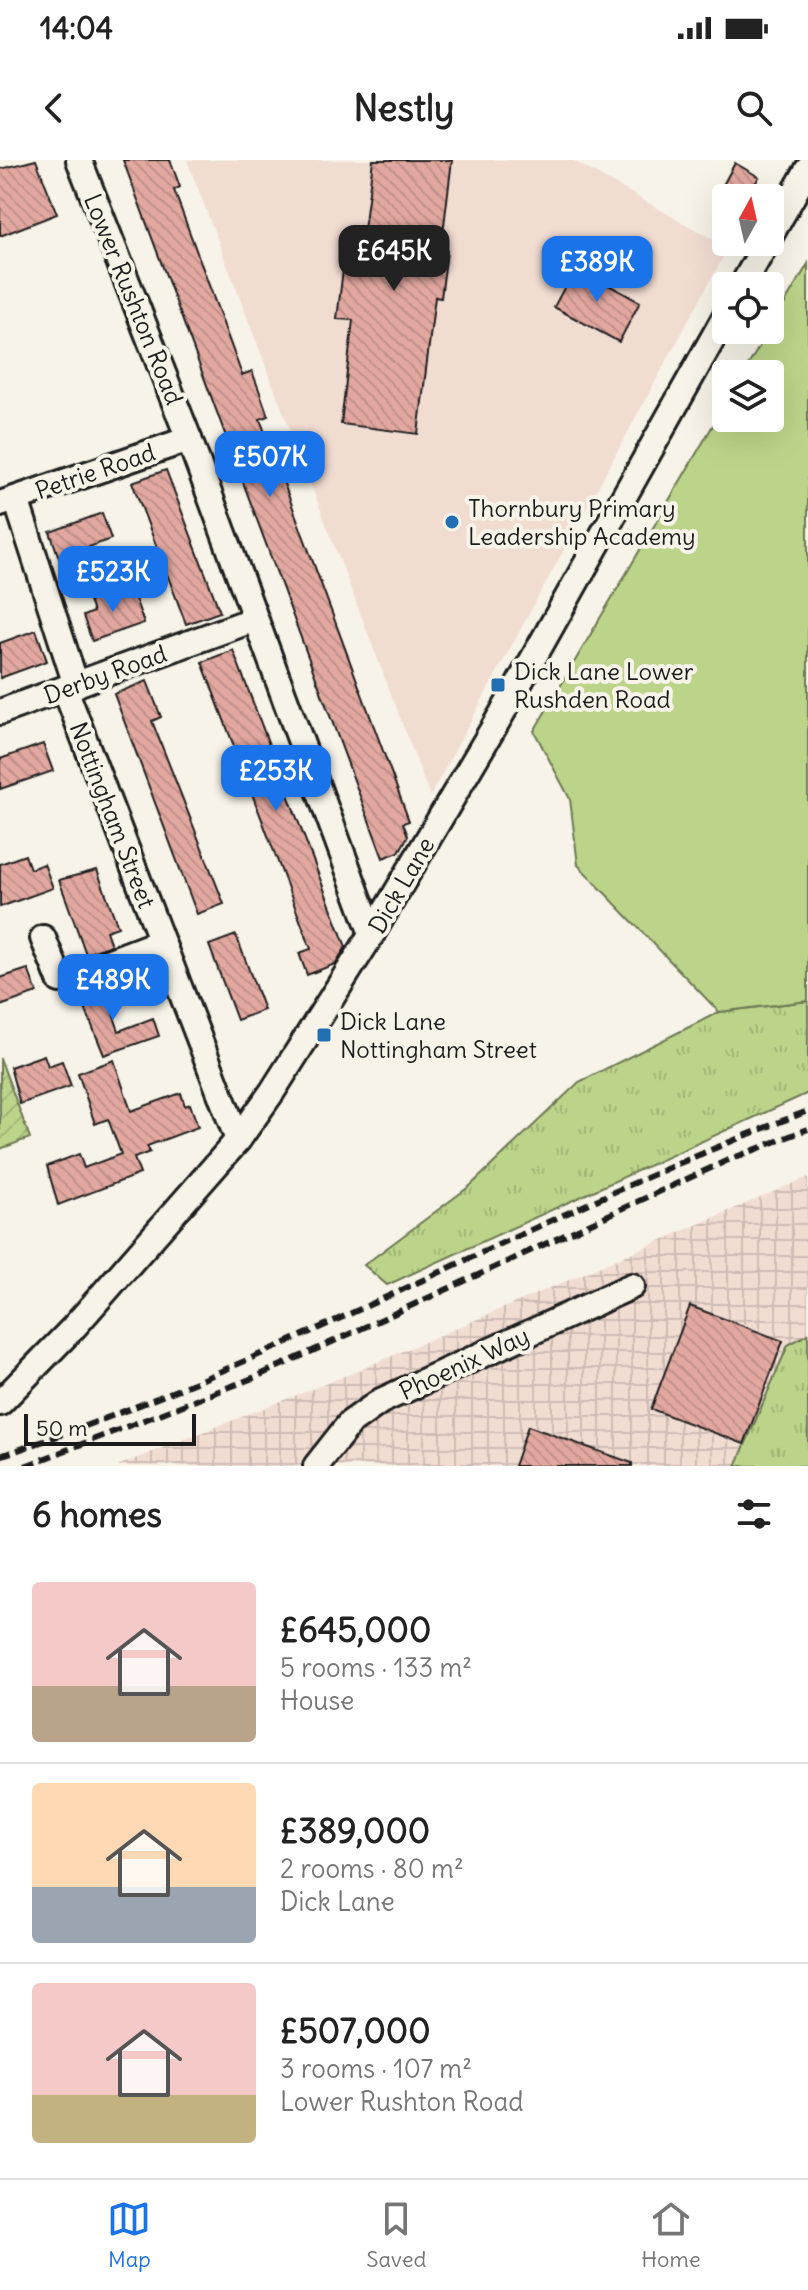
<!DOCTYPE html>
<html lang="en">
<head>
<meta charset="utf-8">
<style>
	body { margin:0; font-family:Delius,sans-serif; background:#f6f6f6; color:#222; height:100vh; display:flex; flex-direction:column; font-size:30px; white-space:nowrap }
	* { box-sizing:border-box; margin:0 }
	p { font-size:26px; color:#767676 }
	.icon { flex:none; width:44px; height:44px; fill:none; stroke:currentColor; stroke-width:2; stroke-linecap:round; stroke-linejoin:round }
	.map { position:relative; height:1306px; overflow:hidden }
	.side { display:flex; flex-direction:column; background:#fff; flex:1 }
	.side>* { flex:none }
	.needle { width:52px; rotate:8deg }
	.tools { position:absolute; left:712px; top:24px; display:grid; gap:16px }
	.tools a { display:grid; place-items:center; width:72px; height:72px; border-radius:8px; background:#fff; box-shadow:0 8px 32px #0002; font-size:40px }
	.scale { position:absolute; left:24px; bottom:20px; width:172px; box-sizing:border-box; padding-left:8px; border:4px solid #1c1c1c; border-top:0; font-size:22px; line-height:28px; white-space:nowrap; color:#1c1c1c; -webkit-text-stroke:6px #f7f3e8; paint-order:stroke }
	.price { position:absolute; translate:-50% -68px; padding:0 18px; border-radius:16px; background:#1a73e8; color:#fff; font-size:26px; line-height:52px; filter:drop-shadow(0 2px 4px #0008) }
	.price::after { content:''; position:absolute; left:50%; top:48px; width:24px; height:18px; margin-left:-12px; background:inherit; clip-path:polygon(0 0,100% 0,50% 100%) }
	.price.active { background:#222; color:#fff }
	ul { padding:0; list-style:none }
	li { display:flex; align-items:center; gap:24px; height:200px; padding:0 32px }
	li+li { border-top:2px solid #e0e0e0 }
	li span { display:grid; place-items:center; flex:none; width:224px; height:160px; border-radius:8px; color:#555 }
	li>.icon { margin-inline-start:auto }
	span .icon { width:96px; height:96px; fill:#fffc; stroke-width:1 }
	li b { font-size:34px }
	h2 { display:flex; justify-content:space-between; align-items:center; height:96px; padding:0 32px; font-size:34px }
	.status { display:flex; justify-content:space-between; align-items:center; height:56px; padding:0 40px; background:#fff; direction:ltr }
	.status svg { height:22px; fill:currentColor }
	header { display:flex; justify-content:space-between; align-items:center; height:104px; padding:0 32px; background:#fff; font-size:36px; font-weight:700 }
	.dock { display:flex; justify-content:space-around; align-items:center; height:112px; border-top:2px solid #e0e0e0; background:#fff; font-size:22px; color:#767676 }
	.dock a { display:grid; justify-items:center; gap:4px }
	.dock .active { color:#1a73e8 }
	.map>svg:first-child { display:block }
	.built { fill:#f1dcd2 }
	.industrial { fill:url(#industrial-grid) }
	.grass { fill:url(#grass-tufts); stroke:#6c7853; stroke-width:2 }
	.park { fill:#bcd48a; stroke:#6c7853; stroke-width:2 }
	.garden { fill:url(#garden-furrows); stroke:#6c7853; stroke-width:2 }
	.building { fill:url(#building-back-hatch); stroke:#1c1c1c; stroke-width:2 }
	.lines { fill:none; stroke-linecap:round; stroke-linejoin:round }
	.minor-casing { stroke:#1c1c1c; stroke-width:30 }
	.minor { stroke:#f7f3e8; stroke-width:24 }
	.rail { stroke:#1c1c1c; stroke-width:6; stroke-dasharray:12 6; stroke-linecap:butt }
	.poi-dot { fill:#1f6fb2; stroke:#f7f3e8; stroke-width:3 }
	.labels { text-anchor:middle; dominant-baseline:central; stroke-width:8; stroke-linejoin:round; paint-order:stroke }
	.street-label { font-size:24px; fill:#1c1c1c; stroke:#f7f3e8 }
	.poi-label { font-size:24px; fill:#1c1c1c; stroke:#f7f3e8; text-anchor:start }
</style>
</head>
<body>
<div class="status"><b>14:04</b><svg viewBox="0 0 49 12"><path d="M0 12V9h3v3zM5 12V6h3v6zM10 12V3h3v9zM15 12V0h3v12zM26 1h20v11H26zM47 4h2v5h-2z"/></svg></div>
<header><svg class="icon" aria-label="back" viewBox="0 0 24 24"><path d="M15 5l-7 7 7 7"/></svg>Nestly<svg class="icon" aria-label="search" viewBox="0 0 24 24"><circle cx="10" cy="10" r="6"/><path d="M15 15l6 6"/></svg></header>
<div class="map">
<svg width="808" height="1306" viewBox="0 0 808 1306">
	<defs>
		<pattern id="industrial-grid" width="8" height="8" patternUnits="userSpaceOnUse" patternTransform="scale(2)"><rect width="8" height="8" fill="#f1dcd2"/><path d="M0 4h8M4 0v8" fill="none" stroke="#cebcb4"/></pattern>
		<pattern id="grass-tufts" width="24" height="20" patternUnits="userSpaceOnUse" patternTransform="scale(2)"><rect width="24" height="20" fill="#bcd48a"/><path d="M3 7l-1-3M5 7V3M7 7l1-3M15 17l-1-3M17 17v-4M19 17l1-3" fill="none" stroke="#a1b576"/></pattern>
		<pattern id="garden-furrows" width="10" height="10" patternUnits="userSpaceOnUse" patternTransform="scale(2)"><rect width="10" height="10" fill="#bcd48a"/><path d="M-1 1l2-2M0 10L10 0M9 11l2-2" fill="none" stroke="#a1b576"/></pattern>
		<pattern id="building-back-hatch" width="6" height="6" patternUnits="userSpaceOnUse" patternTransform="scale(2)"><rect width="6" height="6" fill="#e2a8a0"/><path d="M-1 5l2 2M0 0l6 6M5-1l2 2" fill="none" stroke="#c19089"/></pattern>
	</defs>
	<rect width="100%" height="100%" fill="#f7f3e8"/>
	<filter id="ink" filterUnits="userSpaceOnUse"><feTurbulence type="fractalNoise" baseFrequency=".0125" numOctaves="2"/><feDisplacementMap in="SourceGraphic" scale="16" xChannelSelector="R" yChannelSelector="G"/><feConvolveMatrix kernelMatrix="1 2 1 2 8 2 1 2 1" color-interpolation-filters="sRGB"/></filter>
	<g filter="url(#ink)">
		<polygon class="built" points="187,0 572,0 728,88 430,636"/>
		<polygon class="industrial" points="808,1017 808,1174 788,1185 736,1306 117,1306 350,1214"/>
		<g class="grass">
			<polygon points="808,841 808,933 387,1125 364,1105 470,1026 579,922 719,852"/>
			<polygon points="808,1174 808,1306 736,1306 788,1185"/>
		</g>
		<polygon class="park" points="808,104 808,841 719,852 578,705 570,639 534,571 726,243 726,258 770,258 770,214 743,214"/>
		<polygon class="garden" points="0,898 30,978 0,989"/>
		<g class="building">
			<polygon points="36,0 57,54 0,76 0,9"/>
			<polygon points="123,0 170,0 180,27 174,30 242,215 252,211 259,230 268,256 260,259 409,661 403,663 408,676 399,692 383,698"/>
			<polygon points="373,0 452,0 441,90 447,91 441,138 435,137 418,274 341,264 353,160 337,159 348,68 364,70"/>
			<polygon points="735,3 759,17 747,38 716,38"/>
			<polygon points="575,107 640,142 619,182 554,147"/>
			<polygon points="166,310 220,452 186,464 132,322"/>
			<polygon points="102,353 111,379 59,398 50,372"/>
			<polygon points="130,425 144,463 92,481 83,456 93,452 89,441"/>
			<polygon points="36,470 47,501 0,518 0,483"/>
			<polygon points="233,490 346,787 335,804 307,815 299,793 311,789 202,502"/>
			<polygon points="147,521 161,557 152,561 224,744 197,754 114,534"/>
			<polygon points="43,584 53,611 0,629 0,599"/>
			<polygon points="25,695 30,709 44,704 53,728 0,747 0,704"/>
			<polygon points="97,710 118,767 106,771 111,785 86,794 59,720"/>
			<polygon points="236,775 264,850 237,860 209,785"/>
			<polygon points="28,809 37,833 0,846 0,818"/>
			<polygon points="102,822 119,871 153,858 159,876 104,895 78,831"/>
			<polygon points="44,895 48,906 62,901 71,926 20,944 10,907"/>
			<polygon points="114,900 131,951 181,933 185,946 190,944 198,967 147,986 150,992 134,998 140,1014 58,1045 47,1006 79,994 84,1008 121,994 108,959 95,964 78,913"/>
			<polygon points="690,1146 783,1181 744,1284 651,1249"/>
			<polygon points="528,1266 632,1303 632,1306 514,1306"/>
		</g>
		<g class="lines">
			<g class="minor-casing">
				<g id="minor">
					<polyline points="79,0 189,279 372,774"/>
					<polyline points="770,76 808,9"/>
					<polyline points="742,126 767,82"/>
					<polyline points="16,339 76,525"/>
					<polyline points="0,344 189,279"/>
					<polyline points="65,529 238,980"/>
					<polyline points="0,552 255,459"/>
					<polyline points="43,778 60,820 160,782"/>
					<polyline points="0,1243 74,1167 238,980 272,932 372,774 511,538 726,155"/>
					<polyline points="316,1306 350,1263 381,1241 632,1126"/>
				</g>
			</g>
			<use href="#minor" class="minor"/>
			<g class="rail">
				<path d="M0,1296C279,1204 534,1055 808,951"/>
				<polyline points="25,1306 258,1216 726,1001 808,969"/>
			</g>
		</g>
	</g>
	<g class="poi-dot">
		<circle cx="452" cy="362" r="8"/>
		<rect x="490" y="517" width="16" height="16" rx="4"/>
		<rect x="316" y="867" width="16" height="16" rx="4"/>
	</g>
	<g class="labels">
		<g class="street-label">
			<text transform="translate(134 139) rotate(68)">Lower Rushton Road</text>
			<text transform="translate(95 311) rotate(-19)">Petrie Road</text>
			<text transform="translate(105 514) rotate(-20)">Derby Road</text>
			<text transform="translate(113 655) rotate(69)">Nottingham Street</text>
			<text transform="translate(401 725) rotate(-60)">Dick Lane</text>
			<text transform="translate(464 1203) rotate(-25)">Phoenix Way</text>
		</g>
		<g class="poi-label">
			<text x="468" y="348">Thornbury Primary<tspan x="468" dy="28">Leadership Academy</tspan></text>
			<text x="514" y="511">Dick Lane Lower<tspan x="514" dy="28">Rushden Road</tspan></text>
			<text x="340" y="861">Dick Lane<tspan x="340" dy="28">Nottingham Street</tspan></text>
		</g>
	</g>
</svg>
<div class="tools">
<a><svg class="needle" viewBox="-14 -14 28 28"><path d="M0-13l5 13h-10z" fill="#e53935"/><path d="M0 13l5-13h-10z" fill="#767676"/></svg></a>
<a><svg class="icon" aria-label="locate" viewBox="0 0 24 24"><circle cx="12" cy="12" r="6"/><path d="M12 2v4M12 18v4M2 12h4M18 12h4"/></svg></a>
<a><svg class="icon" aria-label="layers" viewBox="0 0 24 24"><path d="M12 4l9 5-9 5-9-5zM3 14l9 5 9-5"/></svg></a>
</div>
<div class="scale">50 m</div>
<b class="price active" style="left:394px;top:133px">£645K</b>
<b class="price" style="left:597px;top:144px">£389K</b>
<b class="price" style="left:270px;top:339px">£507K</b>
<b class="price" style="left:113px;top:454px">£523K</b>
<b class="price" style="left:276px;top:653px">£253K</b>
<b class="price" style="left:113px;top:862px">£489K</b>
</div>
<section class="side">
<h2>6 homes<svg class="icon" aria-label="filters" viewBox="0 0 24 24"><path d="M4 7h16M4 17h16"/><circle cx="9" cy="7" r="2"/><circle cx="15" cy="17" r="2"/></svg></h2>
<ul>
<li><span style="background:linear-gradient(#f6c9c9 65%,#b9a48a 0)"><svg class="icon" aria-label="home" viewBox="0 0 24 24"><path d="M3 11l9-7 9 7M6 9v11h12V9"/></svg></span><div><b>£645,000</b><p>5 rooms · 133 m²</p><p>House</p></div></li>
<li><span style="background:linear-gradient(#ffd9b3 65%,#9aa5b1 0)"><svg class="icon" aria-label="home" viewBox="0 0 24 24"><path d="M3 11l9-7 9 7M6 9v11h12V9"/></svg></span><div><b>£389,000</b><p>2 rooms · 80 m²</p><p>Dick Lane</p></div></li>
<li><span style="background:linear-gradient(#f6c9c9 70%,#c2b280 0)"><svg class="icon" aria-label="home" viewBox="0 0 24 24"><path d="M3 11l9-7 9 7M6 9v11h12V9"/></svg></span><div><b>£507,000</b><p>3 rooms · 107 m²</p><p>Lower Rushton Road</p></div></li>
</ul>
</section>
<nav class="dock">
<a class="active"><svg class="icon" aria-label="map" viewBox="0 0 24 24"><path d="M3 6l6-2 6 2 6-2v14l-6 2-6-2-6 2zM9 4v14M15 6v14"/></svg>Map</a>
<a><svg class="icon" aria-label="saved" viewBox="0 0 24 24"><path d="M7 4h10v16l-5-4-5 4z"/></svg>Saved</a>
<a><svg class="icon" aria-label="home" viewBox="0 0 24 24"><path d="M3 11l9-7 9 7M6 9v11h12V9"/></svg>Home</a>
</nav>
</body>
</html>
